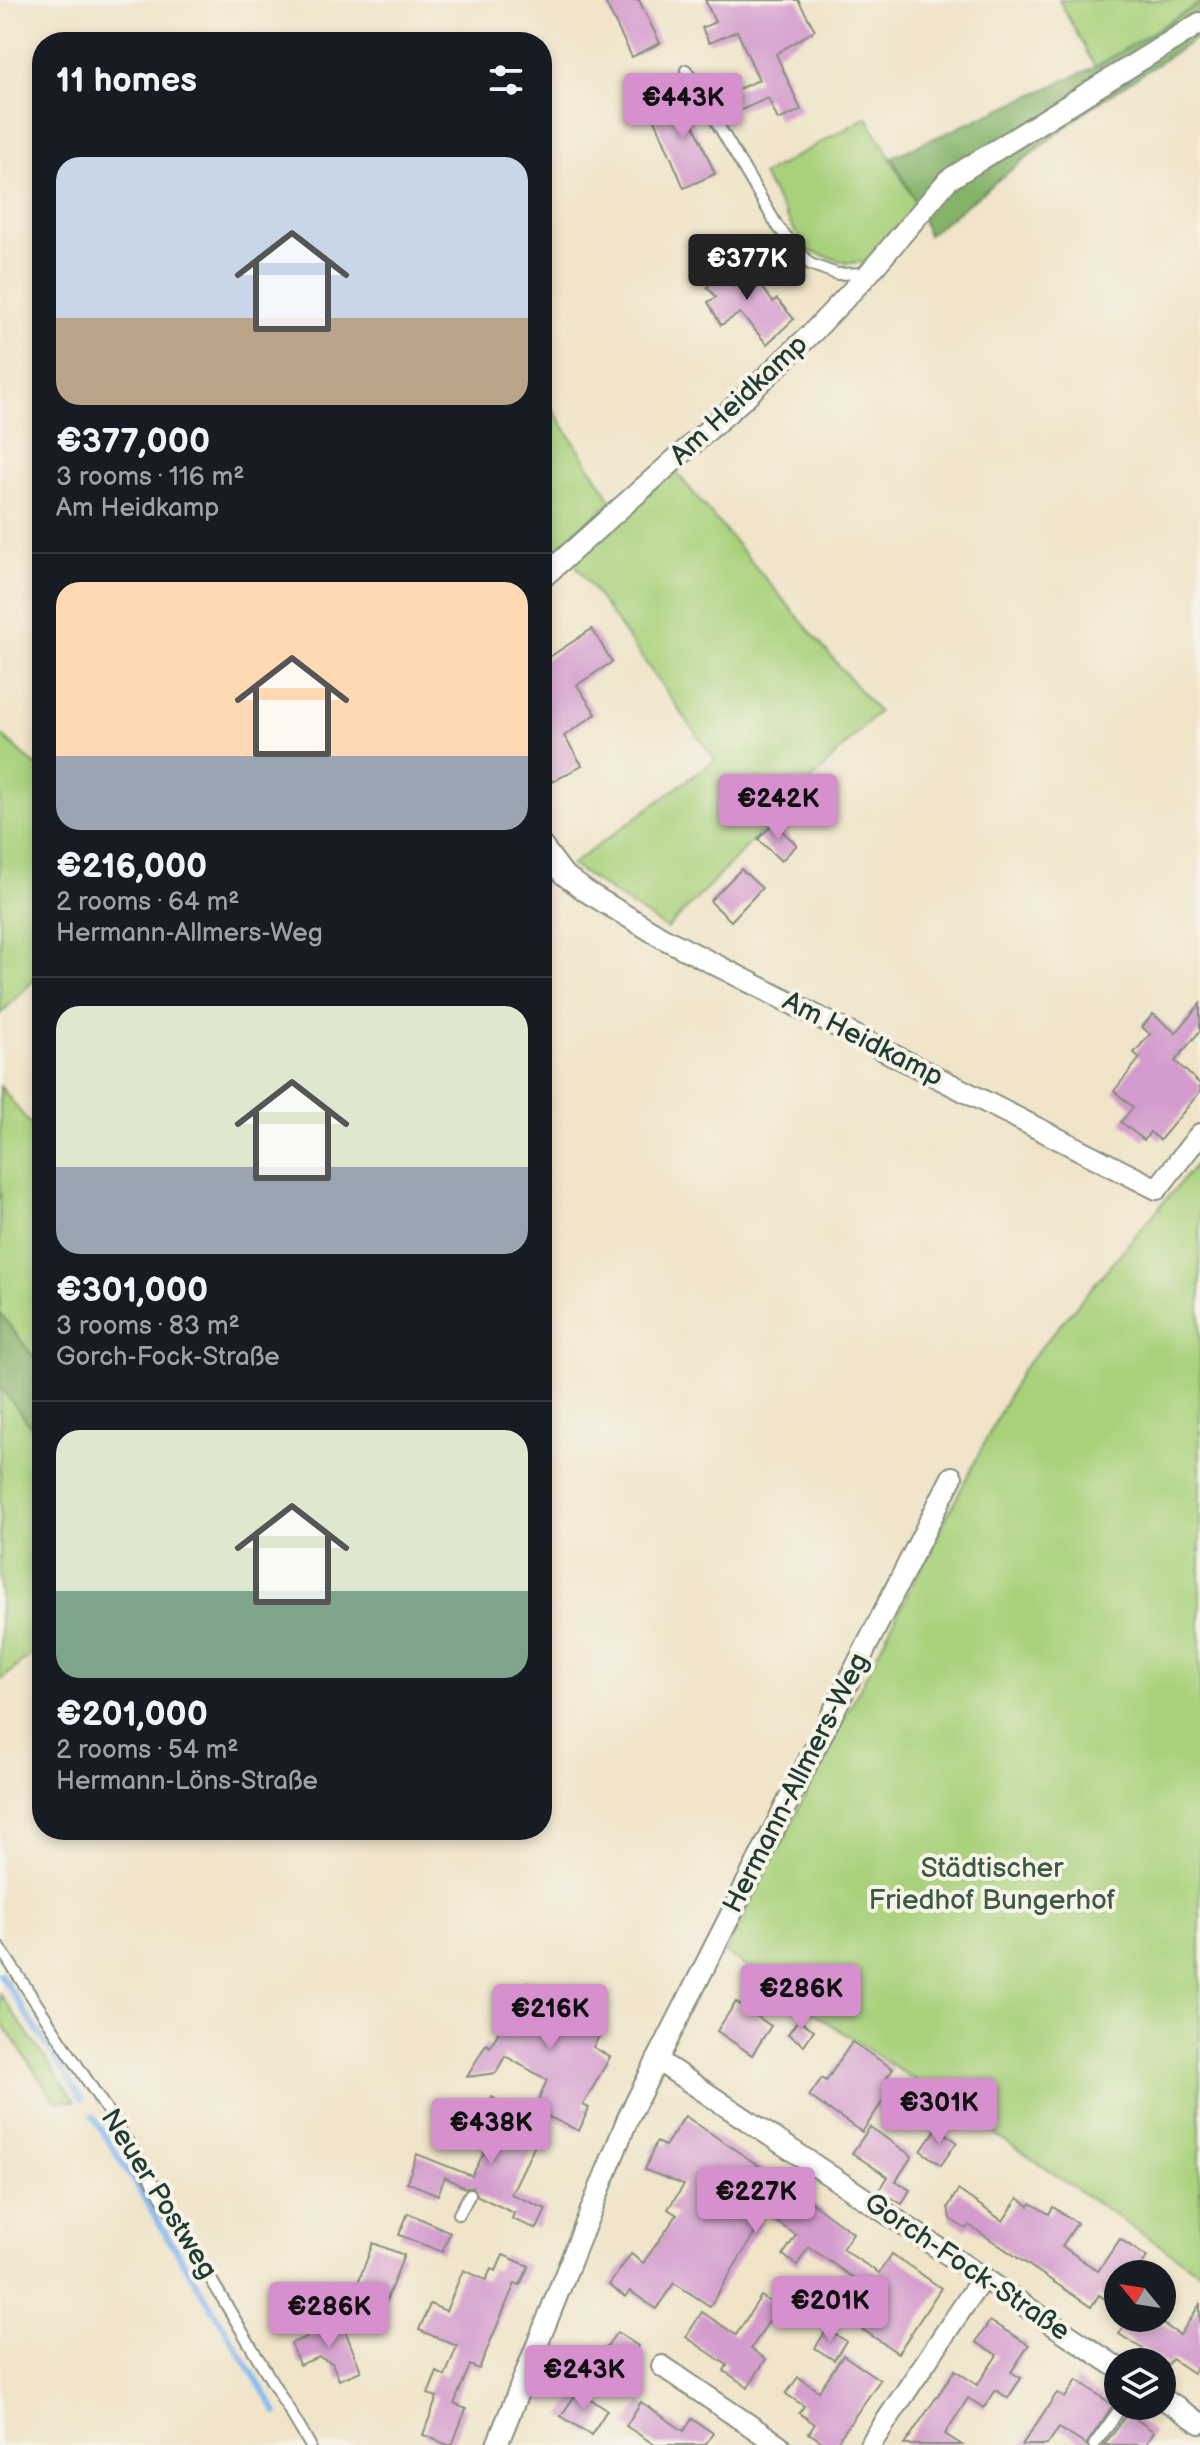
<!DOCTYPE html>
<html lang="en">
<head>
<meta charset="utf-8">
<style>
	body { margin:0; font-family:"Balsamiq Sans",sans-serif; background:#242831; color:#f1f3f6; height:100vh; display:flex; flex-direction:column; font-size:30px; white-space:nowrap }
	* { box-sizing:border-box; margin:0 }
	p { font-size:26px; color:#9ea1a6 }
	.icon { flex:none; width:44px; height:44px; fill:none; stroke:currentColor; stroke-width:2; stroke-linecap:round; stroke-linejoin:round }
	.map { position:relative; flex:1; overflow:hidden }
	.sheet { position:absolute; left:32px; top:32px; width:520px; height:1808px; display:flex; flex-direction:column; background:#171b24; border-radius:32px; box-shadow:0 4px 12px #0003 }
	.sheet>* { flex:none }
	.needle { width:52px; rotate:300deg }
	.tools { position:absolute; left:1104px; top:2260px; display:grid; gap:16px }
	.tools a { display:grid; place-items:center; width:72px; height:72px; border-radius:50%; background:#171b24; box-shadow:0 4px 12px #0003; font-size:40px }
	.price { position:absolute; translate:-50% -68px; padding:0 18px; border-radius:8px; background:#d690ce; color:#111; font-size:26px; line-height:52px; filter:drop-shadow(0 2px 4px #0008) }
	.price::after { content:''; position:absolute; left:50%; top:48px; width:24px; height:18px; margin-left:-12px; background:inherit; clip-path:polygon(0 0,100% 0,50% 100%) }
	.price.active { background:#222; color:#fff }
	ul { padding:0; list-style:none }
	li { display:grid; align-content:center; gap:16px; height:424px; padding:0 24px }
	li+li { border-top:2px solid #363941 }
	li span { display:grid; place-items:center; height:248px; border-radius:24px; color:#555 }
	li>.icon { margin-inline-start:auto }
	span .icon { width:144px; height:144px; fill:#fffc; stroke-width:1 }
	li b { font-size:34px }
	h2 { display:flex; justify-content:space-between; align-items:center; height:96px; padding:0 24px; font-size:34px }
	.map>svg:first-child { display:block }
	.green { fill:#a9d17b; stroke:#648758; stroke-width:2 }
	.forest { fill:#86b36b; stroke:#527850; stroke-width:2 }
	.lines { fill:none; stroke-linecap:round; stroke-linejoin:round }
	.stream { stroke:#83baf3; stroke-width:6 }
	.building { fill:#d49cce }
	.service-casing { stroke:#88907e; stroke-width:14 }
	.minor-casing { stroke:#88907e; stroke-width:24 }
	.service { stroke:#fff; stroke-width:10 }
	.minor { stroke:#fff; stroke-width:20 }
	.labels { text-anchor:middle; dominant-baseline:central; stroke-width:8; stroke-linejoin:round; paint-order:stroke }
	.street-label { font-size:28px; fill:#1f3d34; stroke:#f7f3e8 }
	.park-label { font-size:28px; fill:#3b5b42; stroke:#f7f3e8 }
</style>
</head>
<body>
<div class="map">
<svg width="1200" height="2445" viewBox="0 0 1200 2445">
	<rect width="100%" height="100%" fill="#f7f3e8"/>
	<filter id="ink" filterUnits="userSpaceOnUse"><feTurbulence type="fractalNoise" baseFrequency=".0125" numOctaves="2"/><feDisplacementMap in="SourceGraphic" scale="16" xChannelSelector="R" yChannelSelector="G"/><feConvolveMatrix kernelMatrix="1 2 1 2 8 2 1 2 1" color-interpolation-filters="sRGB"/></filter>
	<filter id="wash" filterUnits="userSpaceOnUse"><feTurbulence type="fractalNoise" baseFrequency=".006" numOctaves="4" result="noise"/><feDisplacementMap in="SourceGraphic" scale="32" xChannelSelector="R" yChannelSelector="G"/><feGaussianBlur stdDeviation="1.8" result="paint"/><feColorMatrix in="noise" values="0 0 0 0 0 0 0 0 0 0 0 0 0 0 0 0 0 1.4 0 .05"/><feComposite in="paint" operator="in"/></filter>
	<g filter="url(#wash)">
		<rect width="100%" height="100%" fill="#f0e4c9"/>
		<g class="green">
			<polygon points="1059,0 1200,0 1200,3 1095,67"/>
			<polygon points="867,117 917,205 868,262 847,263 806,250 762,175"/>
			<polygon points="542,392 612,501 542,563"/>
			<polygon points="675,471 878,712 667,929 571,865 715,760 572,560"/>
			<polygon points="0,734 42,771 42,972 0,1014"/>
			<polygon points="0,1086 42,1139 42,1368 0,1313"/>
			<polygon points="1200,1159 1200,2272 725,1953 1021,1371"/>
			<polygon points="0,1386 42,1441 42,1645 0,1681"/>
			<polygon points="0,1994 75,2101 55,2101 0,2020"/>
		</g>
		<g class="forest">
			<polygon points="1200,3 1200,36 1087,110 928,235 917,205 892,157 1095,67"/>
			<polygon points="0,1313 42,1368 42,1441 0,1386"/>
		</g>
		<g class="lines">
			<g class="stream">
				<polyline points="0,1974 82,2099"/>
				<polyline points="93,2116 277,2413"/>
			</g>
		</g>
		<g id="blocks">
			<g class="building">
				<polygon points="604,0 639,0 660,43 632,57"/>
				<polygon points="705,0 798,0 815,30 776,54 801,110 778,120 768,98 739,111 731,92 759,80 737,31 709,43 702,28 715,22"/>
				<polygon points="681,95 715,174 684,188 650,108"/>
				<polygon points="739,258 773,302 777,299 794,319 767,344 740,313 721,325 708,302 716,297 707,287"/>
				<polygon points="592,629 612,662 577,685 596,714 564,736 582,765 553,782 542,764 542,662"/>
				<polygon points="774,823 797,845 781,861 758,839"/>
				<polygon points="741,869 762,888 731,921 710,901"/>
				<polygon points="1200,1004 1200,1031 1175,1061 1200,1084 1200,1092 1160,1140 1150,1132 1144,1140 1121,1122 1133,1107 1114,1091 1140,1058 1134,1053 1150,1034 1142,1027 1153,1014 1176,1033"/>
				<polygon points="527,1982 569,2006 572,2001 599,2017 596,2023 604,2028 593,2047 610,2057 583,2105 589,2108 579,2131 534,2110 547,2080 505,2056 496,2073 467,2077 486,2044 490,2047"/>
				<polygon points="736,2002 771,2026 752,2055 717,2031"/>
				<polygon points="798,2020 814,2030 804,2045 788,2034"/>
				<polygon points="852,2042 893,2069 883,2083 891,2089 862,2132 809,2096 822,2078 826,2081"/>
				<polygon points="492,2097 535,2126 528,2141 535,2145 511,2194 546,2209 537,2229 512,2219 514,2213 478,2196 473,2187 465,2188 445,2177 438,2195 407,2182 417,2154 472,2176 498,2125 480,2114"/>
				<polygon points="685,2116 795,2190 853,2233 842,2249 879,2273 892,2254 941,2288 898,2353 860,2328 875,2307 855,2294 862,2284 809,2247 797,2265 783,2255 796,2235 766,2215 710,2306 674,2283 656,2309 630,2291 626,2297 609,2285 631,2254 643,2263 677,2215 668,2209 684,2185 645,2170 656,2142 665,2146"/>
				<polygon points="870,2127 912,2156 896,2181 910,2190 902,2204 879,2190 888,2177 852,2153"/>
				<polygon points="937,2128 957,2142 941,2165 921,2151"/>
				<polygon points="958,2190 1003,2221 1018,2198 1029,2206 1031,2203 1049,2214 1053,2207 1077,2223 1062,2246 1098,2271 1120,2239 1147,2257 1135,2274 1118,2274 1118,2308 1099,2295 1091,2307 969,2225 966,2229 950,2219 948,2207"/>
				<polygon points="408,2213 450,2232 442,2252 399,2235"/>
				<polygon points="373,2243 404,2255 375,2329 336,2313 347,2288 355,2291"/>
				<polygon points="503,2255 529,2266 520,2285 515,2283 479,2369 470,2365 454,2404 466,2409 452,2445 448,2445 423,2435 437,2397 428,2394 437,2372 445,2376 457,2346 419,2330 430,2304 446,2311 463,2270 486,2280 491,2269 496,2271"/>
				<polygon points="761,2296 778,2307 751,2349 766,2359 748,2387 724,2371 727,2365 686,2337 702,2312 736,2335"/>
				<polygon points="1200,2304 1200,2362 1193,2373 1172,2359 1168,2365 1119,2334 1129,2318 1154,2318 1180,2335"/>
				<polygon points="990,2321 1029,2345 1011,2372 1021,2378 1008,2398 996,2390 984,2408 968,2398 945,2434 962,2445 904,2445 955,2370 977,2385 997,2355 976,2342"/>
				<polygon points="342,2323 361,2371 339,2380 332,2363 319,2357 299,2365 291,2343"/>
				<polygon points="827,2329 846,2341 834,2360 815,2348"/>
				<polygon points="617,2332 638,2346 622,2367 602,2353"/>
				<polygon points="843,2355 880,2380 835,2445 827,2445 809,2433 815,2424 799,2413 804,2406 786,2394 798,2377 819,2391"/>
				<polygon points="1077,2380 1113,2405 1086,2445 1059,2428 1047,2445 1022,2445 1057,2393 1065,2398"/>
				<polygon points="578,2391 607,2410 591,2435 561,2416"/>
				<polygon points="641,2402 684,2431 692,2419 713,2433 705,2445 655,2445 626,2426"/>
				<polygon points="1128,2413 1154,2432 1145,2445 1104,2445"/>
			</g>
		</g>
	</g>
	<g filter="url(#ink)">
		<use href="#blocks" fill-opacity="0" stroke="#88907e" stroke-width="2"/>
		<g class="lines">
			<g class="service-casing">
				<g id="service">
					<polyline points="686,70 778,227 810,264 837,274 868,273"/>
					<polyline points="0,1948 139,2159 310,2445"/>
					<polyline points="459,2214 470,2194"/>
					<polyline points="1094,2445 1122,2406"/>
				</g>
			</g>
			<g class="minor-casing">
				<g id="minor">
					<polyline points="542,578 742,400 813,332 869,273 948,180 1200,23"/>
					<polyline points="542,846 563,874 587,892 663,938 1157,1189 1200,1134"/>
					<polyline points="657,2060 1118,2368"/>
					<polyline points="662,2366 779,2445"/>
					<polyline points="1162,2398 1200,2423"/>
					<polyline points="497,2445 628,2118 952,1477"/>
					<polyline points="870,2445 983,2277"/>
				</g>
			</g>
			<use href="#service" class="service"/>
			<use href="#minor" class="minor"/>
		</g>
	</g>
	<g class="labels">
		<g class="street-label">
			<text transform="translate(739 400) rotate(-43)">Am Heidkamp</text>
			<text transform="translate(863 1039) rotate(27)">Am Heidkamp</text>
			<text transform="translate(796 1783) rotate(-63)">Hermann-Allmers-Weg</text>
			<text transform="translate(159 2194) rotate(58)">Neuer Postweg</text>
			<text transform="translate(967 2267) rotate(34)">Gorch-Fock-Straße</text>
		</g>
		<g class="park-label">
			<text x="992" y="1868">Städtischer<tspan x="992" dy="32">Friedhof Bungerhof</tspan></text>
		</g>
	</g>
</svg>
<div class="tools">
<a><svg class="needle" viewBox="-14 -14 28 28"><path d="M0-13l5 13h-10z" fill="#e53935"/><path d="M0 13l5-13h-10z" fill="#9ea1a6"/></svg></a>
<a><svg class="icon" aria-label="layers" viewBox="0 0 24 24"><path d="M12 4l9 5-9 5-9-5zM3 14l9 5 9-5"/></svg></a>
</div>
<b class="price" style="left:683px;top:141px">€443K</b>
<b class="price active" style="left:747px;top:302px">€377K</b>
<b class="price" style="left:778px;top:842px">€242K</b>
<b class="price" style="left:801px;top:2032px">€286K</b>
<b class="price" style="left:550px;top:2052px">€216K</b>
<b class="price" style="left:939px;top:2146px">€301K</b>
<b class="price" style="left:491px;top:2166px">€438K</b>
<b class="price" style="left:756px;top:2235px">€227K</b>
<b class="price" style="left:830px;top:2344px">€201K</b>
<b class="price" style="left:329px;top:2350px">€286K</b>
<b class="price" style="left:584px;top:2413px">€243K</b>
<section class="sheet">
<h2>11 homes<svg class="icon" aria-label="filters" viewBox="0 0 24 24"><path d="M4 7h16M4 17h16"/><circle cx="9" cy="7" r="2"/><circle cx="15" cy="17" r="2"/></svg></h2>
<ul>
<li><span style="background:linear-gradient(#c9d6e8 65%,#b9a48a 0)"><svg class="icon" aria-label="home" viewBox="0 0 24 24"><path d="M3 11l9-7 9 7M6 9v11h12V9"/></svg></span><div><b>€377,000</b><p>3 rooms · 116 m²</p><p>Am Heidkamp</p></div></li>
<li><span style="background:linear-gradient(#ffd9b3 70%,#9aa5b1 0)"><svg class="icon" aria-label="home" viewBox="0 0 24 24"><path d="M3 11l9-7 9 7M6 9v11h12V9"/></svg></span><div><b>€216,000</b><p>2 rooms · 64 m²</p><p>Hermann-Allmers-Weg</p></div></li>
<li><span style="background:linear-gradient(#dfe7d0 65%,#9aa5b1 0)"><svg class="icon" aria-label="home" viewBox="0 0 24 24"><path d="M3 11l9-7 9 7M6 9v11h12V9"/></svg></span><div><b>€301,000</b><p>3 rooms · 83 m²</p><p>Gorch-Fock-Straße</p></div></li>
<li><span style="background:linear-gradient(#dfe7d0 65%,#7fa58c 0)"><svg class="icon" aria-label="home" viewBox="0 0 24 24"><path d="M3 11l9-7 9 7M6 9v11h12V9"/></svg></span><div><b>€201,000</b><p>2 rooms · 54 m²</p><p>Hermann-Löns-Straße</p></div></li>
</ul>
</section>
</div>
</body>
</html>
